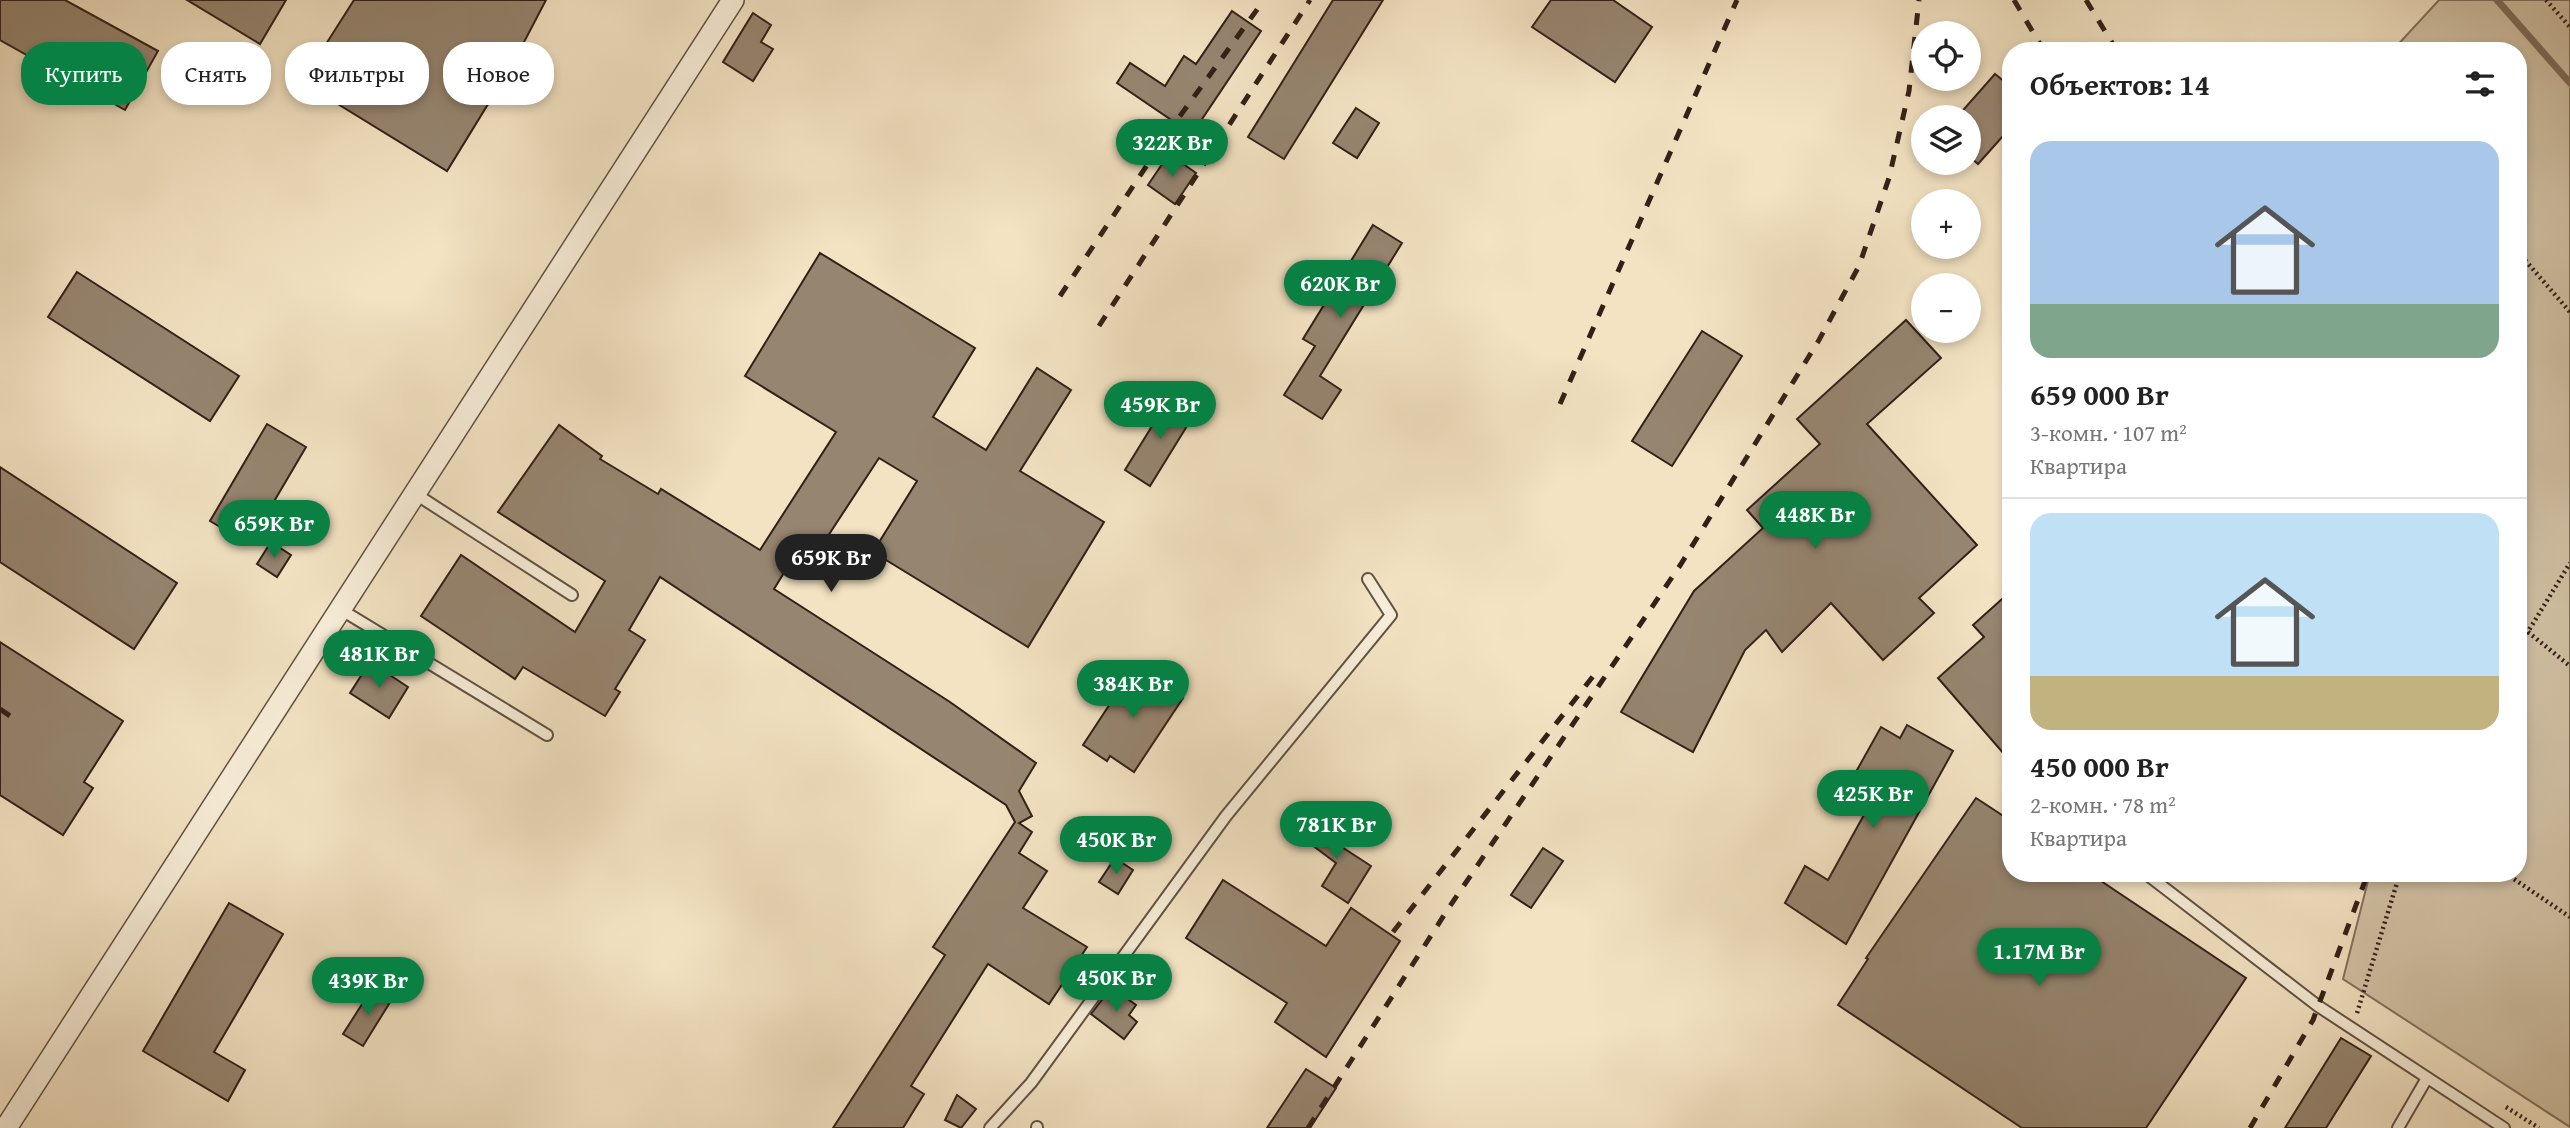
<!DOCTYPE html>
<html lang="ru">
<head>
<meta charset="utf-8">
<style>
	body { margin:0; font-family:"Gentium Book Plus",serif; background:#f2f2f2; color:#222; height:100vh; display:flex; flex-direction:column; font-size:26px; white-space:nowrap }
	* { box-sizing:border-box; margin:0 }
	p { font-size:23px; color:#767676 }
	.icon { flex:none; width:38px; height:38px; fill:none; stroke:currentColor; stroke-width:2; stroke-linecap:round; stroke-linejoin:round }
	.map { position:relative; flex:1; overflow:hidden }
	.panel { position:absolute; left:2002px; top:42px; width:525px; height:840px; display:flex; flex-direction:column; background:#fff; border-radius:28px; box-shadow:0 4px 10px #0003 }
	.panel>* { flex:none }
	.guide { position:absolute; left:21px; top:42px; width:665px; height:63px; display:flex; gap:14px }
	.tools { position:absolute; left:1911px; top:21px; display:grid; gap:14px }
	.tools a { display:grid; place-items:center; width:70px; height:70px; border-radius:50%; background:#fff; box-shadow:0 4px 10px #0003; font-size:35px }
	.price { position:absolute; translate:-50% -60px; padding:0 16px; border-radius:24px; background:#0b8043; color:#fff; font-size:23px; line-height:46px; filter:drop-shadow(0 2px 4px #0008) }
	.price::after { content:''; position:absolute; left:50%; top:42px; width:21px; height:16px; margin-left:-10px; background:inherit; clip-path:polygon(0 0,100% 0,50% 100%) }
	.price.on { background:#222; color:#fff }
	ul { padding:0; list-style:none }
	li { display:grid; align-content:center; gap:14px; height:371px; padding:0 28px }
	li+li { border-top:2px solid #e0e0e0 }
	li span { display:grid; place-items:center; height:217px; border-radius:21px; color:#555 }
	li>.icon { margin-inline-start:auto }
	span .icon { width:126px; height:126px; fill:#fffc; stroke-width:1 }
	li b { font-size:30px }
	h2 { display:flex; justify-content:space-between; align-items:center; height:84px; padding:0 28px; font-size:30px }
	.pill { padding:0 24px; border-radius:28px; background:#fff; box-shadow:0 4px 10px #0003; font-size:24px; line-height:63px }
	.pill.on { background:#0b8043; color:#fff }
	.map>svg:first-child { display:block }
	.green { fill:#d2c2a6; stroke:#82715e; stroke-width:2 }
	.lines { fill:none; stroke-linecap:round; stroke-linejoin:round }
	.stream { stroke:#7e6d5b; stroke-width:7 }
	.building { fill:#968570; stroke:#322017; stroke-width:2 }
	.service-casing { stroke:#625142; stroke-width:14 }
	.minor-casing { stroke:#625142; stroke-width:24 }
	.path { stroke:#322017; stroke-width:4.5; stroke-dasharray:2 3.5; stroke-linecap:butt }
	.service { stroke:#f7edd8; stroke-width:10 }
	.minor { stroke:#f7edd8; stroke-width:21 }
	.rail { stroke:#322017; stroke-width:5; stroke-dasharray:12 12; stroke-linecap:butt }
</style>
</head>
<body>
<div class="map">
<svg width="2570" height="1128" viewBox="0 0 2570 1128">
	<rect width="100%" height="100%" fill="#f3e3c3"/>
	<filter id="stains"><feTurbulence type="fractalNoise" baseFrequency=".00286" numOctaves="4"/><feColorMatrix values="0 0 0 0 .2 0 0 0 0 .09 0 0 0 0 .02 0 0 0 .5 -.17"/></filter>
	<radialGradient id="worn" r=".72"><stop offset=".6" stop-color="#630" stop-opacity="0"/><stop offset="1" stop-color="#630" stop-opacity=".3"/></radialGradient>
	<polygon class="green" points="2439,0 2570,0 2570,1127 2343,979 2370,873 2518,873 2518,51 2392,51"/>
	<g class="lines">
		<polyline class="stream" points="2497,0 2570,83"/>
	</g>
	<g class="building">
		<polygon points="0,0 65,0 158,51 125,110 0,40"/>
		<polygon points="187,0 286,0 260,44"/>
		<polygon points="354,0 546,0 512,65 447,171 302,82"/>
		<polygon points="1333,0 1383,0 1284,159 1248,137"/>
		<polygon points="1551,0 1613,0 1652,27 1615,82 1532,27"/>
		<polygon points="1232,11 1261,31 1192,134 1117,83 1130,63 1165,86 1184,56 1196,64"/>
		<polygon points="753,13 771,25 761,42 773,49 753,81 723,62"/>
		<polygon points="1995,74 2011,87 2011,127 1978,164 1969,156 1969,117 1957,117"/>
		<polygon points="1356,108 1379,123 1357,158 1333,143"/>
		<polygon points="1169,154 1196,173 1175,204 1148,185"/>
		<polygon points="1373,225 1402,243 1320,376 1341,390 1322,419 1284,395 1315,346 1303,339"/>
		<polygon points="820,253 975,348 933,417 986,450 1037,368 1071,390 1020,471 1104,522 1028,647 873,552 917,481 879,458 826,539 853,556 841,574 800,547 774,589 950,702 1036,763 1019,791 1032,816 1019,823 1032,832 1019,853 1047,871 1023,908 1087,947 1049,1004 988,964 911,1086 924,1094 903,1128 833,1128 945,955 933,947 1015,822 1006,805 660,577 629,630 645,640 615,689 620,692 605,716 523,667 515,679 421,616 461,555 575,632 605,581 498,512 559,425 602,456 600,459 658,494 661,489 760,550 836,432 745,376"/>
		<polygon points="77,272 239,376 210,421 48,317"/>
		<polygon points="1906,320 1941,358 1867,424 1977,545 1919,598 1934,613 1883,660 1831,603 1782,652 1766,630 1745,650 1693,752 1621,712 1694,591 1763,528 1747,510 1820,444 1797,419"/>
		<polygon points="1702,331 1742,356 1672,466 1632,441"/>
		<polygon points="1170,397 1195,413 1150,486 1125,470"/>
		<polygon points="267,424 306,447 249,544 210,521"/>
		<polygon points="0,467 177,583 134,649 0,562"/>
		<polygon points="271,542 291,555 277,577 257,564"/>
		<polygon points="2011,591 2011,762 1938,678 1984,637 1973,625"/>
		<polygon points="0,642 123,721 84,782 93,788 63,835 0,795"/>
		<polygon points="370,662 408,687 389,718 350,693"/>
		<polygon points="1135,666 1183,698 1134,772 1110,756 1107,761 1083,745"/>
		<polygon points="1907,725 1953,751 1846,944 1785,903 1805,866 1828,880 1876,793 1852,779 1881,727 1900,738"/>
		<polygon points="1976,798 2011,821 2011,873 2089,873 2246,978 2146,1128 2022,1128 1838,1005 1868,959 1866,958"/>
		<polygon points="1309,815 1329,831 1325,836 1371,866 1348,903 1322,886 1336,863 1296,833"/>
		<polygon points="1543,848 1563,861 1531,908 1511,895"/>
		<polygon points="1115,858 1133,870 1118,894 1099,882"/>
		<polygon points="1223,880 1326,946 1351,908 1400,941 1326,1057 1275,1022 1287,1003 1186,938"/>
		<polygon points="229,903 283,934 214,1052 245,1070 228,1101 143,1051"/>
		<polygon points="373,987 392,999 363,1046 343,1034"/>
		<polygon points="1117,991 1136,1005 1129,1015 1137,1022 1124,1039 1091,1014 1105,996 1110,1000"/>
		<polygon points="2341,1038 2371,1056 2326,1128 2285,1128"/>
		<polygon points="1306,1069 1336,1088 1310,1128 1267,1128"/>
		<polygon points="957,1095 976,1109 961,1128 945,1120"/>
	</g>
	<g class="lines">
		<g class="service-casing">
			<g id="service">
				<polyline points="414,493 572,595"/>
				<polyline points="340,609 547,735"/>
				<polyline points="2145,873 2318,1006 2504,1128"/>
				<polyline points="990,1128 1031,1083 1226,816 1391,615 1368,579"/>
				<polyline points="1037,1128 1037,1127"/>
				<polyline points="2398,1128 2427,1078"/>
			</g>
		</g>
		<g class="minor-casing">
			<polyline id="minor" points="6,1128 733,0"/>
		</g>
		<g class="path">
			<polyline points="2546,0 2570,27"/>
			<polyline points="2518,252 2570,312"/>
			<polyline points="2528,632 2570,666"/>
			<polyline points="2518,648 2570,563"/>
			<polyline points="2505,873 2570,917"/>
			<polyline points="2357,1013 2400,873"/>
			<polyline points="2506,1107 2539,1128"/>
		</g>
		<use href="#service" class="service"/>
		<use href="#minor" class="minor"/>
		<g class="rail">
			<polyline points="2014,0 2044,51"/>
			<polyline points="2086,0 2117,51"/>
			<polyline points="1060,296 1175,123 1264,0"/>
			<polyline points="1099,326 1310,0"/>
			<polyline points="1560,404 1737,0"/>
			<polyline points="0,709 13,718"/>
			<polyline points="1393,932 1598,670"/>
			<polyline points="1308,1128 1448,909 1681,564 1819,340 1859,266 1889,178 1909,91 1919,0"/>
			<polyline points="2250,1128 2313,1020 2368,873"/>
		</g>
	</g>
	<rect width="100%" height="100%" filter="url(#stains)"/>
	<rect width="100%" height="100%" fill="url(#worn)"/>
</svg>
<div class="tools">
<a><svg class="icon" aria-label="locate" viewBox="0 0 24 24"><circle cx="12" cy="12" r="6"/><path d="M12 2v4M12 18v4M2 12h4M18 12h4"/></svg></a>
<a><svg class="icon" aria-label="layers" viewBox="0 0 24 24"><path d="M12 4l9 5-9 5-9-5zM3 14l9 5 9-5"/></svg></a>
<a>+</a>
<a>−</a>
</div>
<b class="price" style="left:1172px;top:179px">322K Br</b>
<b class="price" style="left:1340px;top:320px">620K Br</b>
<b class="price" style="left:1160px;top:441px">459K Br</b>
<b class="price" style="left:1815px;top:551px">448K Br</b>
<b class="price" style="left:274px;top:560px">659K Br</b>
<b class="price on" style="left:831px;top:594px">659K Br</b>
<b class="price" style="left:379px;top:690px">481K Br</b>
<b class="price" style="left:1133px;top:720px">384K Br</b>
<b class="price" style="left:1873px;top:830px">425K Br</b>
<b class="price" style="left:1336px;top:861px">781K Br</b>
<b class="price" style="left:1116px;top:876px">450K Br</b>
<b class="price" style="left:2039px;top:988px">1.17M Br</b>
<b class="price" style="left:1116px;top:1014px">450K Br</b>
<b class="price" style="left:368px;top:1017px">439K Br</b>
<div class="guide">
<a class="pill on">Купить</a>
<a class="pill">Снять</a>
<a class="pill">Фильтры</a>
<a class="pill">Новое</a>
</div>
<section class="panel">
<h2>Объектов: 14<svg class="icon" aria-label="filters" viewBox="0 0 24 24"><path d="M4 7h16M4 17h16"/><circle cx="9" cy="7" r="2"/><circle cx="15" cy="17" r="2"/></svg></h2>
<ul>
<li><span style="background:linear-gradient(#a9c7e8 75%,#7fa58c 0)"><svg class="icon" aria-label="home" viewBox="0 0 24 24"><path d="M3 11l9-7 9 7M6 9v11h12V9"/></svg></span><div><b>659 000 Br</b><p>3-комн. · 107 m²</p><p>Квартира</p></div></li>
<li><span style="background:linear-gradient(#bfe0f5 75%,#c2b280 0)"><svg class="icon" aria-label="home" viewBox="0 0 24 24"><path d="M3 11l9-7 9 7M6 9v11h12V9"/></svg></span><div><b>450 000 Br</b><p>2-комн. · 78 m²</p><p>Квартира</p></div></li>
</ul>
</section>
</div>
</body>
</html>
